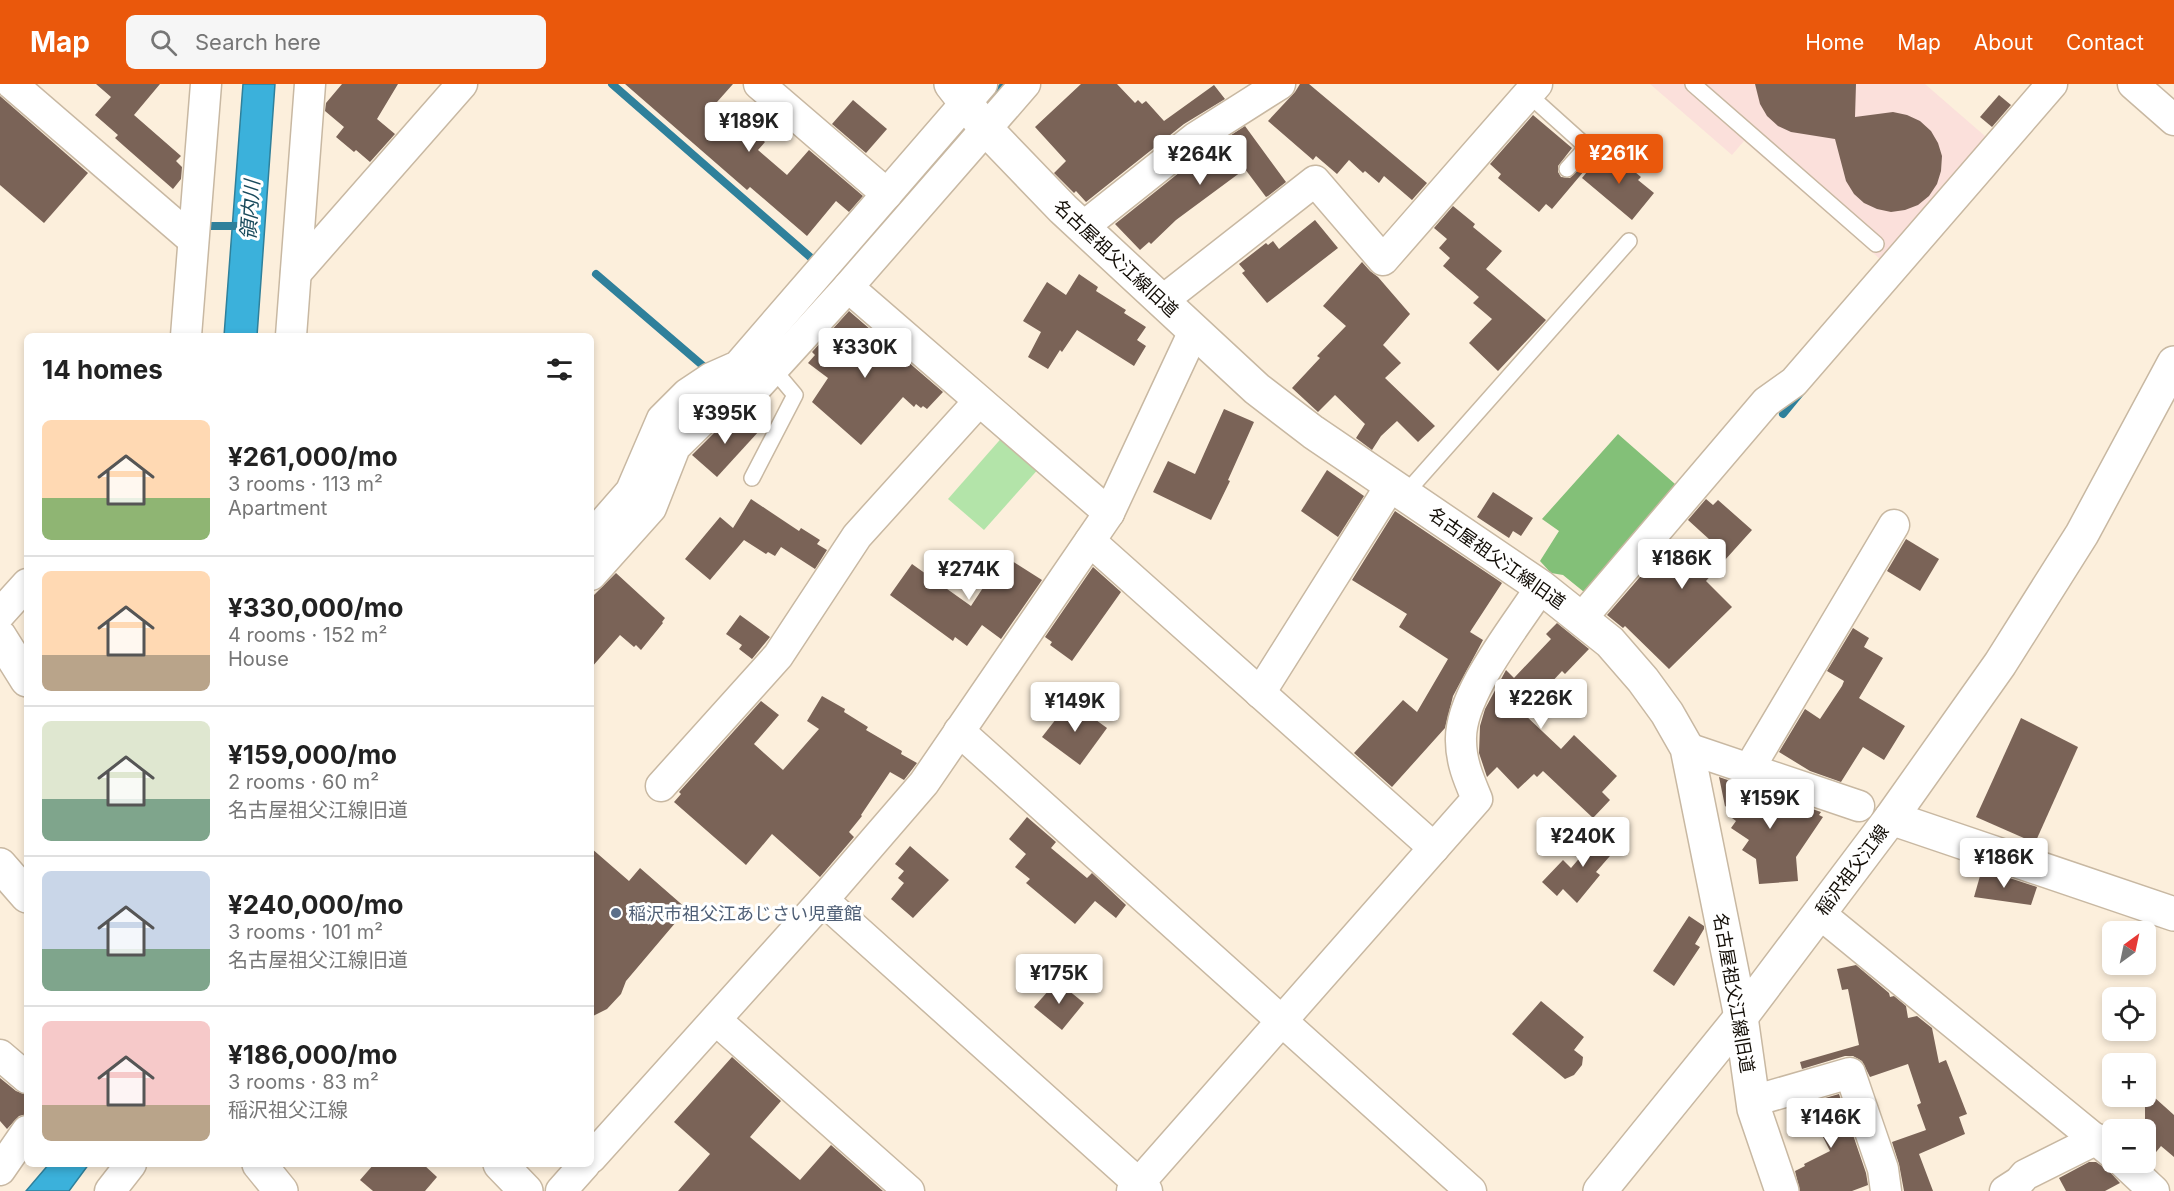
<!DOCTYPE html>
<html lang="en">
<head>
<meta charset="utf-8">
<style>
	body { margin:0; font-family:Inter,"Noto Sans JP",sans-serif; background:#f6f6f6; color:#222; height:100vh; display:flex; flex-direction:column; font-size:22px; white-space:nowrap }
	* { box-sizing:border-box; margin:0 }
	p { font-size:20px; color:#767676 }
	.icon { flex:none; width:33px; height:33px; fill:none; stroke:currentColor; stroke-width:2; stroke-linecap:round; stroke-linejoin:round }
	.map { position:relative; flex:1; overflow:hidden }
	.side { position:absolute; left:24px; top:249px; width:570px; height:834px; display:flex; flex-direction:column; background:#fff; border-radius:9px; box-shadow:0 3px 9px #0003 }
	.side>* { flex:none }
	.needle { width:39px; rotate:33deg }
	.tools { position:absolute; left:2102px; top:837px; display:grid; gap:12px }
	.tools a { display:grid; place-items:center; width:54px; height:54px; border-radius:9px; background:#fff; box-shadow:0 3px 9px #0003; font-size:30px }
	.price { position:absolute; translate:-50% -51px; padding:0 14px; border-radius:6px; background:#fff; color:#222; font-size:20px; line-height:39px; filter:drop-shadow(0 2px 3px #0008) }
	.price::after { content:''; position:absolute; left:50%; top:36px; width:18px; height:14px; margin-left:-9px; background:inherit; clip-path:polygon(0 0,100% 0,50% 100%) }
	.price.current { background:#ea580c; color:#fff }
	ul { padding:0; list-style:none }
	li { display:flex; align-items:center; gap:18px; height:150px; padding:0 18px }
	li+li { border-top:2px solid #e0e0e0 }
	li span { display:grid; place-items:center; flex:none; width:168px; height:120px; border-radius:9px; color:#555 }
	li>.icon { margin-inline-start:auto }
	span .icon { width:72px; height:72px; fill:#fffc; stroke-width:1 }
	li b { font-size:26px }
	h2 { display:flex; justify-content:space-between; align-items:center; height:72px; padding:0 18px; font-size:26px }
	header { display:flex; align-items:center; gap:36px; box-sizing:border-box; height:84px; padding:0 30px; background:#ea580c; color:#fff }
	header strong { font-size:28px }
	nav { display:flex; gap:33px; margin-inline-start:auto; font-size:21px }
	.search { width:420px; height:54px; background:#f6f6f6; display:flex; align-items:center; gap:15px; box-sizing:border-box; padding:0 21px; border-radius:9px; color:#767676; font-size:22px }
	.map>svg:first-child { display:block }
	.industrial { fill:#fbe0db }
	.green { fill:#b3e4a9 }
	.forest { fill:#83c078 }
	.water { fill:#3bb1db; stroke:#2f809b; stroke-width:1.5 }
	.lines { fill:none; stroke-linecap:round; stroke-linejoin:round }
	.stream { stroke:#2f809b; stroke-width:8 }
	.building { fill:#7a6357 }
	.service-casing { stroke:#c8b8a2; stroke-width:18 }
	.minor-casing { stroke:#c8b8a2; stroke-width:33 }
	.tertiary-casing { stroke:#c8b8a2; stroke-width:36 }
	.secondary-casing { stroke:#c8b8a2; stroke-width:36 }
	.primary-casing { stroke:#c8b8a2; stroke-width:36 }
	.service { stroke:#fff; stroke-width:15 }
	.minor { stroke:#fff; stroke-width:30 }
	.tertiary { stroke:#fff; stroke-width:33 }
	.secondary { stroke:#fff; stroke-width:33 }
	.primary { stroke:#fff; stroke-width:33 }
	.service-dot { fill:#5c6f8a; stroke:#fff; stroke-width:2 }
	.labels { text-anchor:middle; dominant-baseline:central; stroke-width:6; stroke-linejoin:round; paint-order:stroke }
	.street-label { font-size:18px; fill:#120d06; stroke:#fff }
	.service-label { font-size:18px; fill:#4e5e75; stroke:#fff; text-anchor:start }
	.water-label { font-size:20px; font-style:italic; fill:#194a5c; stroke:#fff }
</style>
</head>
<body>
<header>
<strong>Map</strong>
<div class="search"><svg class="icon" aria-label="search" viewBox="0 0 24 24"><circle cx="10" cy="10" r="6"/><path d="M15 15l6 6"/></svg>Search here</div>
<nav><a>Home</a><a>Map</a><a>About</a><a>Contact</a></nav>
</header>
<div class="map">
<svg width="2174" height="1107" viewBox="0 0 2174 1107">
	<rect width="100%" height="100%" fill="#fcefdc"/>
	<polygon class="industrial" points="1650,0 1925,0 1993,59 1888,182 1744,57 1732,71"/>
	<polygon class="green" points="1005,350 1041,382 984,446 948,415"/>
	<polygon class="forest" points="1618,350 1683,407 1595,508 1584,508 1563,491 1551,489 1540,477 1559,447 1542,435"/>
	<g class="water">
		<polygon points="243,0 275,0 257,252 224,252"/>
		<polygon points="49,1080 89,1080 69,1107 26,1107"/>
	</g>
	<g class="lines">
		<g class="stream">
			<polyline points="612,0 817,179"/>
			<polyline points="988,19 1005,0"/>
			<polyline points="209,142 241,142"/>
			<polyline points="596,190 709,287"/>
			<polyline points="830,199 965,46"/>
			<polyline points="1783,330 1801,308"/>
		</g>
	</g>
	<g class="building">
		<polygon points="96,0 160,0 134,31 181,72 176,77 182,83 181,95 173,105 124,62 115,54 118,51 95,31 111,13"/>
		<polygon points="342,0 398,0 377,35 395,50 370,78 356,66 354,68 336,53 344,43 325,27 326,19"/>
		<polygon points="625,0 733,0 717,18 765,58 758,66 787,91 809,66 863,112 849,128 836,117 807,152 750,103 747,106"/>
		<polygon points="1081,0 1117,0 1135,19 1138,16 1142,20 1146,17 1164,37 1214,1 1225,15 1184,40 1086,118 1076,107 1074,109 1054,89 1066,77 1035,43"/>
		<polygon points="1300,0 1309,0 1427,99 1412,116 1384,92 1379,99 1365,87 1363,89 1349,76 1337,90 1316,72 1313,76 1268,37 1295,8"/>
		<polygon points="1755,0 1856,0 1855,33 1893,28 1907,31 1920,37 1931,47 1938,59 1942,72 1941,87 1937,100 1929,112 1918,121 1905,126 1891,128 1877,125 1864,119 1854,110 1846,97 1835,55 1791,48 1778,42 1767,32 1760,20"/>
		<polygon points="1999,11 2011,21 1992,43 1980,33"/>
		<polygon points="0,12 88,89 44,139 0,101"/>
		<polygon points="853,16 887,45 866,69 832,40"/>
		<polygon points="1533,31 1572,64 1558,82 1558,88 1561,93 1570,94 1587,77 1590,80 1552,125 1546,120 1539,128 1498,94 1501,90 1490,80"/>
		<polygon points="1245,42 1286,98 1268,112 1266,113 1245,85 1176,136 1151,160 1149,158 1140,166 1115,140 1205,68"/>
		<polygon points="1602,70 1614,79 1618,74 1641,93 1638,96 1654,109 1632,136 1582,94"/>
		<polygon points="1453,122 1475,140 1473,143 1502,167 1486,185 1546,236 1498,287 1469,259 1492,235 1473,219 1479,213 1443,182 1450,174 1439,164 1447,155 1434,144"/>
		<polygon points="1315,136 1338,164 1267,219 1242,189 1245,187 1239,180 1266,159 1268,161 1273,157 1279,165"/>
		<polygon points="1362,178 1370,187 1378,193 1410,230 1383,261 1401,279 1385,294 1435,342 1418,358 1397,337 1381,352 1372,366 1356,354 1365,340 1335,311 1318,328 1292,304 1320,274 1317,272 1346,242 1323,222"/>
		<polygon points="1079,190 1098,203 1096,207 1126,226 1124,229 1146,243 1137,256 1146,262 1134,282 1077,246 1062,268 1060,266 1048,285 1028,273 1041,248 1023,237 1037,214 1047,198 1066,211"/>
		<polygon points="849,227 943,308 927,325 923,322 921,324 916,320 914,323 903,313 861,361 812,318 828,294 808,279 815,271 812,268"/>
		<polygon points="1224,325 1254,338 1228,396 1230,397 1211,436 1153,408 1168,377 1195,390"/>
		<polygon points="738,333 760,346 717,393 692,371 725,338"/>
		<polygon points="1327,386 1364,412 1338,453 1301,427"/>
		<polygon points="1493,408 1533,434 1521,452 1513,447 1509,454 1477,433"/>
		<polygon points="751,415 799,447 801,444 820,456 817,460 827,466 815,485 781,463 775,472 768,468 766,470 744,456 710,496 685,475 720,433 733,444"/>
		<polygon points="1706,415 1713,421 1718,416 1752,446 1706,497 1732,523 1669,585 1625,542 1623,544 1607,531 1660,470 1681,488 1710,456 1688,436"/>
		<polygon points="1395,427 1502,499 1470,548 1483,556 1453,612 1445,644 1392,703 1354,669 1403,616 1417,628 1448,575 1399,543 1407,530 1352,496"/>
		<polygon points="1906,455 1939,475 1920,507 1887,487"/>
		<polygon points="1004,472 1042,496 1001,555 982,541 967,562 955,553 953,557 890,511 912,480 971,522"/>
		<polygon points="1093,483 1121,508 1072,577 1050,561 1052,558 1045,553"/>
		<polygon points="616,489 665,534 662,538 663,539 641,566 636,561 634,563 620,551 591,584 591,514"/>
		<polygon points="740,531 770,553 752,575 739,565 742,561 726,550"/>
		<polygon points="1557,539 1589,565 1565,590 1562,587 1523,629 1561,665 1574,651 1617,692 1602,708 1610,716 1593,734 1543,687 1537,693 1534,690 1518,705 1497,683 1487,693 1479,669 1480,642 1485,625 1506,586 1514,594 1551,555 1546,550"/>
		<polygon points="1853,544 1869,554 1864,563 1883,574 1859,614 1905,642 1884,676 1863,663 1841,698 1810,687 1779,668 1805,625 1820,635 1842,602 1844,597 1827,587"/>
		<polygon points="822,612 845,625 844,628 868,643 866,646 902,667 901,670 917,679 904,696 890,688 861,731 862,732 849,748 854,753 820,793 772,750 746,781 674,718 681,710 679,708 761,617 779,631 754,660 783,686 819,645 807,637"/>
		<polygon points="1070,617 1107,644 1080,681 1042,653"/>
		<polygon points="2021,634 2078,663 2035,759 1976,733"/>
		<polygon points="1719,693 1821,728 1819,731 1823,733 1796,773 1798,797 1759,800 1756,775 1742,766 1749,756 1731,744 1736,737 1728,731 1731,726 1725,722"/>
		<polygon points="1027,733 1056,758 1051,764 1087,794 1092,789 1126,821 1116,834 1095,817 1075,840 1026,799 1030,795 1015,783 1026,770 1009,755"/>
		<polygon points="1606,743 1623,757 1596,788 1600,791 1577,819 1563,805 1557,812 1542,798 1563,776 1571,784"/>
		<polygon points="910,762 949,796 913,834 891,815 904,799 898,794 904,787 895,780"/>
		<polygon points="591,764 629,797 640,784 687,825 626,897 621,910 607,925 591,933"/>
		<polygon points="1982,785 2037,803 2031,821 1974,813"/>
		<polygon points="1689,832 1704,842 1704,845 1695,860 1700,863 1674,902 1653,887"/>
		<polygon points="1856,881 1889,909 1890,913 1894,912 1906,922 1908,934 1917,932 1932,944 1939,979 1946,976 1967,1030 1959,1033 1965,1050 1919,1070 1933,1107 1904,1107 1899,1080 1892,1058 1926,1046 1917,1021 1921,1019 1908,980 1870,993 1862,977 1853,972 1845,972 1802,985 1800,978 1859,961 1848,905 1842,906 1837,885"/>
		<polygon points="1057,897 1084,919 1062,946 1034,923"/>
		<polygon points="1541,917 1584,953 1574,966 1583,973 1582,981 1574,991 1565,995 1512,950"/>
		<polygon points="732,973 781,1017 750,1053 800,1096 831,1061 883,1107 678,1107 710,1070 674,1038"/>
		<polygon points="0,994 16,1007 27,1011 27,1030 19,1032 7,1045 0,1037"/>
		<polygon points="2145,1005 2174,1031 2174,1073 2161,1062 2148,1078 2145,1075"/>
		<polygon points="1839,1010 1866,1089 1868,1101 1852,1107 1800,1107 1795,1087 1805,1082 1804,1080 1830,1067 1813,1033 1791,1040 1787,1025"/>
		<polygon points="2089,1078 2096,1078 2108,1086 2120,1099 2105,1107 2066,1107 2059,1094"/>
		<polygon points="374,1080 423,1080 437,1093 425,1107 373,1107 360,1096"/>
	</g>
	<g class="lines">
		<g class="service-casing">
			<g id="service">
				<polyline points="1693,0 1876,160"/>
				<polyline points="1528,10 1587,63 1567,85"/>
				<polyline points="752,394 795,311 774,286"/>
				<polyline points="1405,410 1629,157"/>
			</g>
		</g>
		<g class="minor-casing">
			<g id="minor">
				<polyline points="12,0 193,156"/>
				<polyline points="759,0 887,110"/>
				<polyline points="1025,0 848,203 1109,429"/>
				<polyline points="2133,0 2174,36"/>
				<polyline points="1083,143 1195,54 1280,0"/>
				<polyline points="296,189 462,0"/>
				<polyline points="1162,217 1315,97 1383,176 1537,0"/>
				<polyline points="186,252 206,0"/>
				<polyline points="291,252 310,0"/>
				<polyline points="591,453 631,407 662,335 687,310 711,294 738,282 982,0"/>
				<polyline points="1090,457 1434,764"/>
				<polyline points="591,491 651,424 675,363 715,324 753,307 848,203"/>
				<polyline points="0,530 27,500"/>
				<polyline points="1581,535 1766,318 1794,298 2052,0"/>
				<polyline points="1260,609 1391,401"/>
				<polyline points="959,647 1471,1107"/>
				<polyline points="1687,664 1859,722"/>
				<polyline points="1749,685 1894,441"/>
				<polyline points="661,702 778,572 857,452 979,317"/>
				<polyline points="823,816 1147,1107"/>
				<polyline points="1819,829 2112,1069"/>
				<polyline points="716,936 909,1107"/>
				<polyline points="0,971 27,994"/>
				<polyline points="1753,1017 1850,989 1883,1085 1886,1107"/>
				<polyline points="591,1074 823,816 924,699 1109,429 1194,247"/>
				<polyline points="2123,1078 2154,1107"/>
				<polyline points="0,1086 27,1047"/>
				<polyline points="110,1107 131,1080"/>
				<polyline points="561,1107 585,1080"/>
				<path d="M1132,1107L1477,715C1469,696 1461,678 1461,657C1459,611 1516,542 1541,503"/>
				<polyline points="2005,1107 2019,1098 2025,1091 2097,1055"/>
			</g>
		</g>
		<g class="tertiary-casing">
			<g id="tertiary">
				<polyline points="951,0 986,45 1063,125 1257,305 1313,348 1541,503 1610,558 1643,596 1667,629 1687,664 1741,933 1754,1025 1782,1107"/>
				<polyline points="0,553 27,596"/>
				<polyline points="1891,734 2000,580 2082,450 2174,279"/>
				<polyline points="500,1080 526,1107"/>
				<polyline points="1600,1107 1741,933"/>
			</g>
		</g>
		<g class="secondary-casing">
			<polyline id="secondary" points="1741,933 1891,734 2174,830"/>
		</g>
		<g class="primary-casing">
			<g id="primary">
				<polyline points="0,781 27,812"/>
				<polyline points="259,1080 281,1107"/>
			</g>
		</g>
		<use href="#service" class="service"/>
		<use href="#minor" class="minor"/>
		<use href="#tertiary" class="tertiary"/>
		<use href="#secondary" class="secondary"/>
		<use href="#primary" class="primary"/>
	</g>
	<circle class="service-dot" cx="616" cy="829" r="6"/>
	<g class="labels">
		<g class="street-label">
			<text transform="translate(1116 174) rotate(43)">名古屋祖父江線旧道</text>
			<text transform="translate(1497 474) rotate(35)">名古屋祖父江線旧道</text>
			<text transform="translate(1852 786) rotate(-53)">稲沢祖父江線</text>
			<text transform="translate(1734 909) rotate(80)">名古屋祖父江線旧道</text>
		</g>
		<g class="service-label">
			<text x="628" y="829">稲沢市祖父江あじさい児童館</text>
		</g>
		<g class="water-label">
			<text transform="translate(250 126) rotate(-86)">領内川</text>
		</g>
	</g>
</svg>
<div class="tools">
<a><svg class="needle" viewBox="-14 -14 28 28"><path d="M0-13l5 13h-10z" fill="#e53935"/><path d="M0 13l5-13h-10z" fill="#767676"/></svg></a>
<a><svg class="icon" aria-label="locate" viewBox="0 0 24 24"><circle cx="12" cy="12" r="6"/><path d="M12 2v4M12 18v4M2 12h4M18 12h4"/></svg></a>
<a>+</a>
<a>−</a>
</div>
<b class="price" style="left:749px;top:69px">¥189K</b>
<b class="price current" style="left:1619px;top:101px">¥261K</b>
<b class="price" style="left:1200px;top:102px">¥264K</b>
<b class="price" style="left:865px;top:295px">¥330K</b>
<b class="price" style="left:725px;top:361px">¥395K</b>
<b class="price" style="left:1682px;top:506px">¥186K</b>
<b class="price" style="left:969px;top:517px">¥274K</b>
<b class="price" style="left:1541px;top:646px">¥226K</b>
<b class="price" style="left:1075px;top:649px">¥149K</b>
<b class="price" style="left:1770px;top:746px">¥159K</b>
<b class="price" style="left:1583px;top:784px">¥240K</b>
<b class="price" style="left:2004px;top:805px">¥186K</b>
<b class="price" style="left:1059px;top:921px">¥175K</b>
<b class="price" style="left:1831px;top:1065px">¥146K</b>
<section class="side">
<h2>14 homes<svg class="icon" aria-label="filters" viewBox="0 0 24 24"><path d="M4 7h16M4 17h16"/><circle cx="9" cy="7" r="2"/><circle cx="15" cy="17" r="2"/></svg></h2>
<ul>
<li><span style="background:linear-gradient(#ffd9b3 65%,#8fb573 0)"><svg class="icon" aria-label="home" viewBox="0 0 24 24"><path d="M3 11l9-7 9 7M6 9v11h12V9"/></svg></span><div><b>¥261,000/mo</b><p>3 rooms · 113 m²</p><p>Apartment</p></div></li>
<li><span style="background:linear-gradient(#ffd9b3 70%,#b9a48a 0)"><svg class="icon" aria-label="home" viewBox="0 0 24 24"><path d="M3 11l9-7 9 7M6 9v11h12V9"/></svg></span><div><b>¥330,000/mo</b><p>4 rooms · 152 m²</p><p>House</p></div></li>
<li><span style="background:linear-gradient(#dfe7d0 65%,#7fa58c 0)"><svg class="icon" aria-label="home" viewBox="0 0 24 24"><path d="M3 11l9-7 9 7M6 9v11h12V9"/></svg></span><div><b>¥159,000/mo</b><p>2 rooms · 60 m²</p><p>名古屋祖父江線旧道</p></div></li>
<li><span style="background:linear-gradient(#c9d6e8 65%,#7fa58c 0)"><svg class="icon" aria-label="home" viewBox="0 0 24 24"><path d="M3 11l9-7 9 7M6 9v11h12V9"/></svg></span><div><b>¥240,000/mo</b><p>3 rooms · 101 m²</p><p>名古屋祖父江線旧道</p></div></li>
<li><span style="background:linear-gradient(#f6c9c9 70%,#b9a48a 0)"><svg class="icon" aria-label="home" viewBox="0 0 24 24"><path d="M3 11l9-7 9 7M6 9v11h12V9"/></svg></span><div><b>¥186,000/mo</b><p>3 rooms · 83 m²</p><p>稲沢祖父江線</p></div></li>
</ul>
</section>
</div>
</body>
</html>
